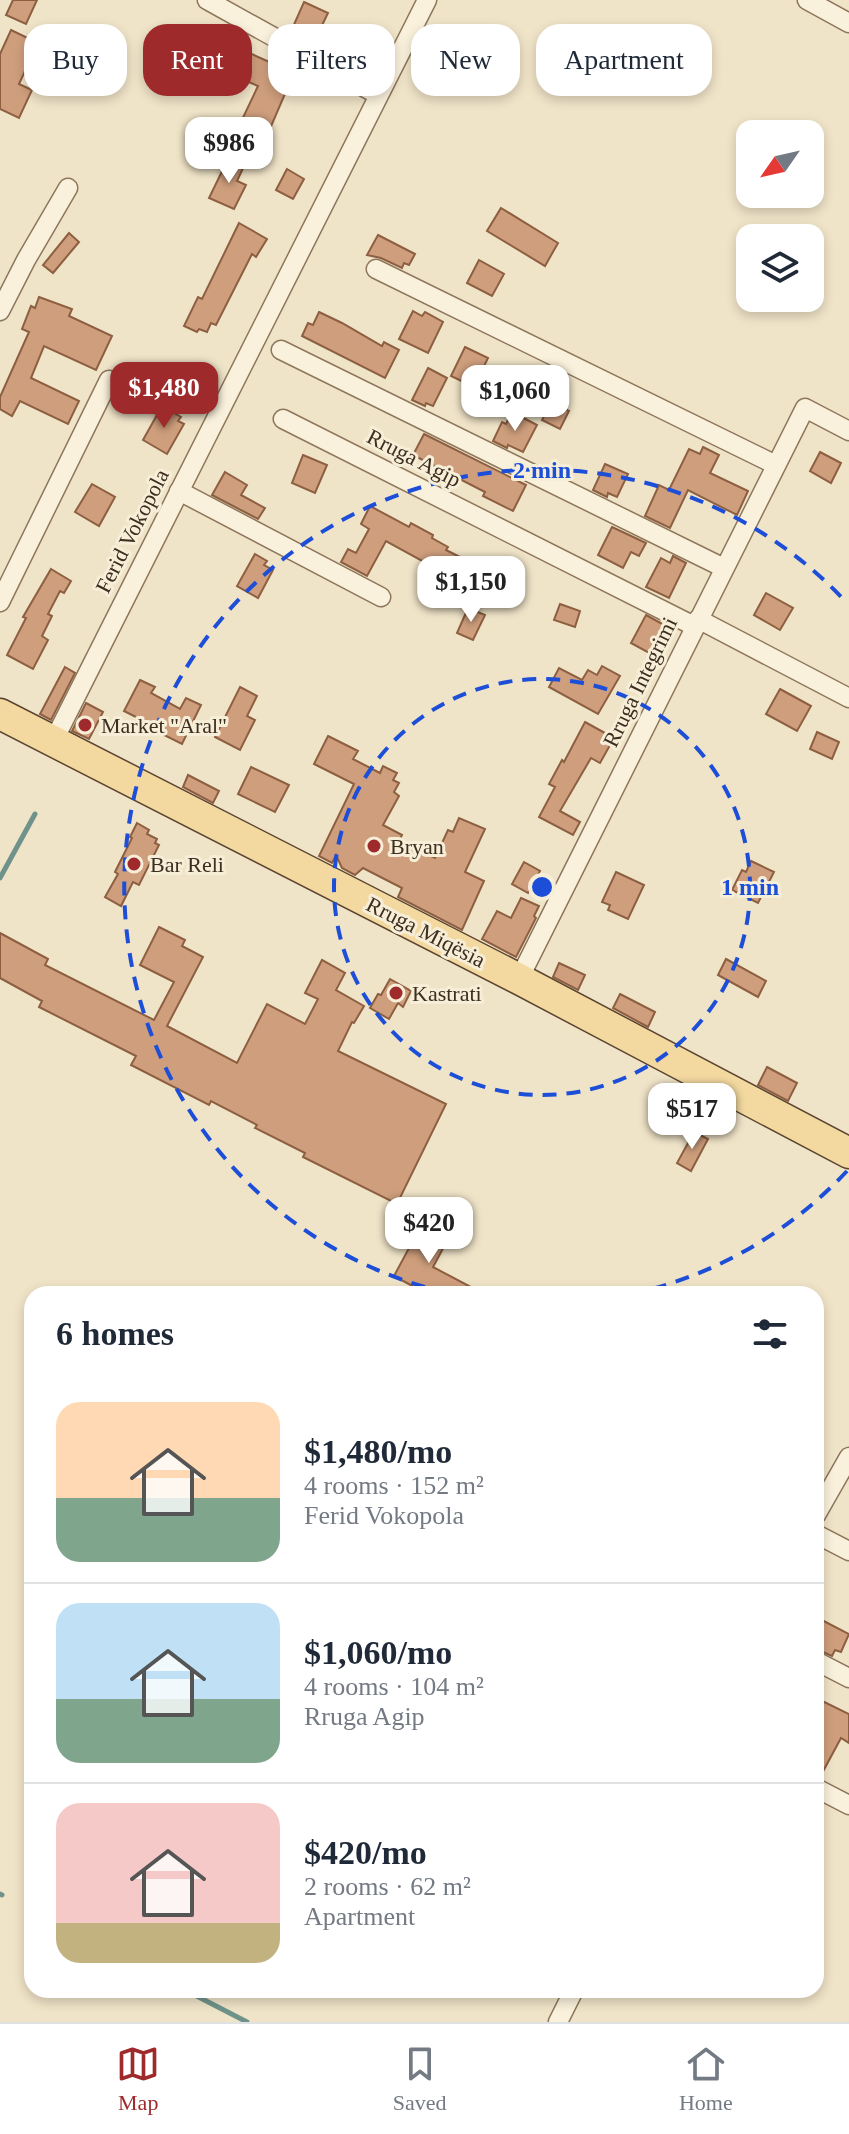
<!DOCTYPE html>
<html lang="en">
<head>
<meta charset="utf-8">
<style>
	body { margin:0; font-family:Georgia,serif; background:#f6f6f7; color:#1f2937; height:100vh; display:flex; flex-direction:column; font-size:30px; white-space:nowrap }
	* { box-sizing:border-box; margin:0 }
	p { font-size:26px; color:#747a83 }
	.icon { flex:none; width:44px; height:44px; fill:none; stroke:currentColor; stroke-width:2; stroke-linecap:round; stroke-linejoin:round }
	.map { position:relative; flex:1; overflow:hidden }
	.drawer { position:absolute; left:24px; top:1286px; width:800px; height:712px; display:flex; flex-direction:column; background:#fff; border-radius:24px; box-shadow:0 4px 12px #0003 }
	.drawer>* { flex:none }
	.top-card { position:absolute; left:24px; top:24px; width:802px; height:72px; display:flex; gap:16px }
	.needle { width:52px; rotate:236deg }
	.fabs { position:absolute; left:736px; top:120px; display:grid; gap:16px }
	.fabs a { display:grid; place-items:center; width:88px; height:88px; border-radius:16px; background:#fff; box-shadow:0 4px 12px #0003; font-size:40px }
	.price { position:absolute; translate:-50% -68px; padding:0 18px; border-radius:16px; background:#fff; color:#222; font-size:26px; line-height:52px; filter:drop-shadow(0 2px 4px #0008) }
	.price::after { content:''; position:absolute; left:50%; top:48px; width:24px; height:18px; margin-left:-12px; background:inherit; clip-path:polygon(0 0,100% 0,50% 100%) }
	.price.current { background:#9e2a2b; color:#fff }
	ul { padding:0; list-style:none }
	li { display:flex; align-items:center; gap:24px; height:200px; padding:0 32px }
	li+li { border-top:2px solid #e0e1e3 }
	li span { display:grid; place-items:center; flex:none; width:224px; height:160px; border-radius:24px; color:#555 }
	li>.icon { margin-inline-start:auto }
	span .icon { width:96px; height:96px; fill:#fffc; stroke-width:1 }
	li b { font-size:34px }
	h2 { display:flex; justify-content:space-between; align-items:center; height:96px; padding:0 32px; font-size:34px }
	.chip { padding:0 28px; border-radius:24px; background:#fff; box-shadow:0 4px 12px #0003; font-size:28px; line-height:72px }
	.chip.current { background:#9e2a2b; color:#fff }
	.tab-bar { display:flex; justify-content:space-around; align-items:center; height:112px; border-top:2px solid #e0e1e3; background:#fff; font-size:22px; color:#747a83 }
	.tab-bar a { display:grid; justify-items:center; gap:4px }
	.tab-bar .current { color:#9e2a2b }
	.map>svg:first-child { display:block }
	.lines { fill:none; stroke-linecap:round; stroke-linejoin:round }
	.stream { stroke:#6f938a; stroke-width:5 }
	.building { fill:#cf9f7d; stroke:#8d5f41; stroke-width:2 }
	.minor-casing { stroke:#8d765c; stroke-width:21 }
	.primary-casing { stroke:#5b4430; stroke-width:33 }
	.minor { stroke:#faf1dc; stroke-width:18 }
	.primary { stroke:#f3d9a0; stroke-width:30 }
	.ring { fill:none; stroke:#1d4ed8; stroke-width:4; stroke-dasharray:14 10 }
	.poi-dot { fill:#9e2a2b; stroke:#f7eed8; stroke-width:3 }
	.labels { text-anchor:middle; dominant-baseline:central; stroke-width:6; stroke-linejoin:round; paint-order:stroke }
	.street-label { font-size:22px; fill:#3d2e20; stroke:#f7eed8 }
	.poi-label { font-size:22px; fill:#3d2e20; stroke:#f7eed8; text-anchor:start }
	.centre { fill:#1d4ed8; stroke:#f7eed8; stroke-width:4 }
	.ring-label { font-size:24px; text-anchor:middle; font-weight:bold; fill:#1d4ed8; stroke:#f7eed8; stroke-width:6; stroke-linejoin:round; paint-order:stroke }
</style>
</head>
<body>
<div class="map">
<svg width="849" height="2022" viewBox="0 0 849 2022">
	<rect width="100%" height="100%" fill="#f0e4c8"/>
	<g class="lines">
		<g class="stream">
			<polyline points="0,878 35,814"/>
			<polyline points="0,1894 2,1895"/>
			<polyline points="185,1990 247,2022"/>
		</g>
	</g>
	<g class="building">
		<polygon points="13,0 37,0 26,24 6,15"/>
		<polygon points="304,2 328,13 315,40 292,29"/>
		<polygon points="11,30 38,43 19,84 32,90 19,118 0,109 0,54"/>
		<polygon points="212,34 225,42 294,73 266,138 239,126 258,86 225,72 228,66 203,53"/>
		<polygon points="228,159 244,166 237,181 246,185 234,209 209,198"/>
		<polygon points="287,169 304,179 293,199 276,190"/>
		<polygon points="501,208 558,243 545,266 487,231"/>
		<polygon points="239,223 267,239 256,257 252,254 216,325 211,323 207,332 199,329 197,332 184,326 198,297 202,299"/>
		<polygon points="69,233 79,242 53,273 43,265"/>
		<polygon points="378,235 415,254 409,265 404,263 402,268 381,258 367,255"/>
		<polygon points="479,260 504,274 492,296 467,283"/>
		<polygon points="39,297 72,309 69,316 112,336 96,370 44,346 31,378 79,401 68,424 20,401 12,416 0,409 0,397 29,332 22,329 31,306 35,308"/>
		<polygon points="413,311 422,316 425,312 443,322 428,353 399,339"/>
		<polygon points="319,312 342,323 382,346 384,342 399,350 385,378 302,336 308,323 313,325"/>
		<polygon points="465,347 488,358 474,387 451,376"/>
		<polygon points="428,368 447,378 433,406 426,403 425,406 412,400"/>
		<polygon points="551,402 569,411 560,429 542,420"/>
		<polygon points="162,406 181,417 178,421 184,424 167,454 143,440"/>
		<polygon points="512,412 537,425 523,452 508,445 507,448 493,441 502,422 506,424"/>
		<polygon points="424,434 526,485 513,511 483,496 485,492 413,455"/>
		<polygon points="703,447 719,455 710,473 748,491 737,515 688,490 670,528 645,516 659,485 669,490 689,449 700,454"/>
		<polygon points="820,452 841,463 831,483 810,471"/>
		<polygon points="303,455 327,465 315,493 292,483"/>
		<polygon points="605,464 628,474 617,497 608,493 607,497 593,490"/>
		<polygon points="225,472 247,485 241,495 265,508 258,519 212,495"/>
		<polygon points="92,484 115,497 99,526 75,512"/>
		<polygon points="370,506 409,527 411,523 433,535 432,538 448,547 446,550 466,560 457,580 386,541 367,576 341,562 348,549 356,553 369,529 361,524"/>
		<polygon points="612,527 646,543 639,556 631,552 623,568 598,555"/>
		<polygon points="255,554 267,561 264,565 273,570 258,598 237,586"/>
		<polygon points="673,556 686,563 669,598 646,587 661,558 670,563"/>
		<polygon points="51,569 71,581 64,593 60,591 48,614 52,616 42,636 48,640 33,669 7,655 26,618 23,617"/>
		<polygon points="766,593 793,608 780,630 754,615"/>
		<polygon points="560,604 580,611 575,627 554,620"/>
		<polygon points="468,608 485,615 473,640 457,633"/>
		<polygon points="646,615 666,626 651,654 631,643"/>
		<polygon points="602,666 620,676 598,714 549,687 559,668 582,680 588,670 597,675"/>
		<polygon points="65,667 75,673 51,720 40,714"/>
		<polygon points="140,680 155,687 151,693 180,709 186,698 201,705 182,744 136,721 138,718 124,711"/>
		<polygon points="240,687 257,696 247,716 255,720 240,750 215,737"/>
		<polygon points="780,689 811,706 797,731 766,714"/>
		<polygon points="86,703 103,712 89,739 72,731"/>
		<polygon points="585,722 614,738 600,763 591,758 560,811 580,822 573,835 539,817 555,787 549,784 562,760 564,762"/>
		<polygon points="817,732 839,742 832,759 810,749"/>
		<polygon points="328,736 358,751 353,759 380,773 383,766 397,773 393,780 399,783 394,792 399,796 383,825 402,835 399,841 435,858 448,830 453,832 459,818 485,829 465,872 484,881 462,930 398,897 402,888 363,868 355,875 342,868 336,855 332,863 319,856 354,784 314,764"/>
		<polygon points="251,767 289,785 275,812 238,794"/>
		<polygon points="188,775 219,791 213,803 183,787"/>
		<polygon points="137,823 149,830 147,834 157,839 155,843 159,845 139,885 133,882 121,906 105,897 118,874 115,872 132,838 130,837"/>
		<polygon points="751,861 774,872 758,903 732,890 742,870 746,872"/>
		<polygon points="524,862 540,871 528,893 512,884"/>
		<polygon points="616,872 644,885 628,919 608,910 610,905 602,902"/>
		<polygon points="521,898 539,906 534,916 536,918 516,957 482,939 497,911 511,918"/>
		<polygon points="159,927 185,940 182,946 203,957 167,1026 237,1063 267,1004 305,1024 318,999 305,993 322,960 345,973 336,990 364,1006 354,1023 352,1022 338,1051 446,1104 397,1204 303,1157 305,1153 255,1128 257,1125 211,1101 209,1105 131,1065 136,1056 39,1007 42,1001 0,978 0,933 48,959 45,965 154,1020 174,982 140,965"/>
		<polygon points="726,959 766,981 758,997 718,975"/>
		<polygon points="559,963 585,975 578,990 553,977"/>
		<polygon points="390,979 411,991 403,1007 398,1003 389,1019 370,1008 378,994 381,995"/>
		<polygon points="620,994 655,1012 648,1027 613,1008"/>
		<polygon points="767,1067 797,1083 788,1101 758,1085"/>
		<polygon points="694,1132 708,1139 691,1171 677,1163"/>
		<polygon points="424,1220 444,1231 439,1239 446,1243 433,1267 484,1294 427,1294 394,1276"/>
		<polygon points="816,1617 849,1634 841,1652 835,1650 832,1656 816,1649"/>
		<polygon points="816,1698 849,1714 849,1743 841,1738 820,1777 816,1776"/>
	</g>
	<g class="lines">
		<g class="minor-casing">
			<g id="minor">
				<polyline points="207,0 378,95"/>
				<polyline points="807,0 849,23"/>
				<polyline points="376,269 776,465"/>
				<polyline points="0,311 26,260 68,188"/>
				<polyline points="281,350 724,568"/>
				<polyline points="283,419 694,626"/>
				<polyline points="179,491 381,597"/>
				<polyline points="0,602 109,380"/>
				<polyline points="698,619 849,698"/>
				<polyline points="53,742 427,0"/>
				<polyline points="519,979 805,408 849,431"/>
				<polyline points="816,1515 849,1457"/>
				<polyline points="816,1534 849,1551"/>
				<polyline points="816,1661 849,1678"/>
				<polyline points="816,1788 849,1805"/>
				<polyline points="558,2022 574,1990"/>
			</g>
		</g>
		<g class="primary-casing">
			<polyline id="primary" points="0,714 519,979 849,1153"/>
		</g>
		<use href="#minor" class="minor"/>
		<use href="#primary" class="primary"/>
	</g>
	<g class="ring">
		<circle cx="542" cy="887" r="208"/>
		<path d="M847 1171A417 417 0 0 1 636 1293M448 1293A417 417 0 1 1 847 603"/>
	</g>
	<g class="poi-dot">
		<circle cx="85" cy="725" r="8"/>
		<circle cx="374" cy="846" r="8"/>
		<circle cx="134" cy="864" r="8"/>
		<circle cx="396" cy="993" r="8"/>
	</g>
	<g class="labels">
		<g class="street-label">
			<text transform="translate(414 458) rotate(27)">Rruga Agip</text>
			<text transform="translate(132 531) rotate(-63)">Ferid Vokopola</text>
			<text transform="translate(640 682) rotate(-64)">Rruga Integrimi</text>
			<text transform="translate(426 932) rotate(27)">Rruga Miqësia</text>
		</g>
		<g class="poi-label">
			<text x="101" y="725">Market "Aral"</text>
			<text x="390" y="846">Bryan</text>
			<text x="150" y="864">Bar Reli</text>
			<text x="412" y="993">Kastrati</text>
		</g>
	</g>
	<circle cx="542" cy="887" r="12" class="centre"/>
	<g class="ring-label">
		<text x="542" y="478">2 min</text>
		<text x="750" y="895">1 min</text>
	</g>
</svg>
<div class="fabs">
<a><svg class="needle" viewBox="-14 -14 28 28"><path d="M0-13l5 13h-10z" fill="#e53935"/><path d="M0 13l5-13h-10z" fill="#747a83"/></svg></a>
<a><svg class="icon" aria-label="layers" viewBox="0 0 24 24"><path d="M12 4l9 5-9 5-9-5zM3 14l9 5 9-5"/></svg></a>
</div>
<b class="price" style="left:229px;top:185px">$986</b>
<b class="price current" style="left:164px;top:430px">$1,480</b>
<b class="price" style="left:515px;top:433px">$1,060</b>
<b class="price" style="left:471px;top:624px">$1,150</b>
<b class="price" style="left:692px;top:1151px">$517</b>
<b class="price" style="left:429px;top:1265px">$420</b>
<div class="top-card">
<a class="chip">Buy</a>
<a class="chip current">Rent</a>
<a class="chip">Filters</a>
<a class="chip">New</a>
<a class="chip">Apartment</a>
</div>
<section class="drawer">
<h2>6 homes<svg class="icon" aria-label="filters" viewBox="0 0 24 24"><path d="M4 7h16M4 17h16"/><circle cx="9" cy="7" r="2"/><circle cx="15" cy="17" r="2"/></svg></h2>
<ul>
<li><span style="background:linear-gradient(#ffd9b3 60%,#7fa58c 0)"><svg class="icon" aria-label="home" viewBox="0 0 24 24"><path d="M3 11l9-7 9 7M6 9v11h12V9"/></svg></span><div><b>$1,480/mo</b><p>4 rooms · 152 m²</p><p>Ferid Vokopola</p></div></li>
<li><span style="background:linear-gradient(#bfe0f5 60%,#7fa58c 0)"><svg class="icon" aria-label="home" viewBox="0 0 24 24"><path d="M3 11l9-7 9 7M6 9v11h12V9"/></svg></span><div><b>$1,060/mo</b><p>4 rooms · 104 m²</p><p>Rruga Agip</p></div></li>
<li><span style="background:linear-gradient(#f6c9c9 75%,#c2b280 0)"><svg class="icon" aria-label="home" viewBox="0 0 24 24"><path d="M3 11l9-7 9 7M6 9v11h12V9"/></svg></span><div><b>$420/mo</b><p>2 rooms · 62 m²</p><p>Apartment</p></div></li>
</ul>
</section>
</div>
<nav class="tab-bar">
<a class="current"><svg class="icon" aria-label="map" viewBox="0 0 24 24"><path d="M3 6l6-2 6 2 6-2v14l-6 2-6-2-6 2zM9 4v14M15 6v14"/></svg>Map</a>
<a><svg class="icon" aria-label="saved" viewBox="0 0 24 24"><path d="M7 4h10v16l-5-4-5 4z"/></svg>Saved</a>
<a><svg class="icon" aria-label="home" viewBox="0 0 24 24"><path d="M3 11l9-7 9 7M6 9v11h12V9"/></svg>Home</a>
</nav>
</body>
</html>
